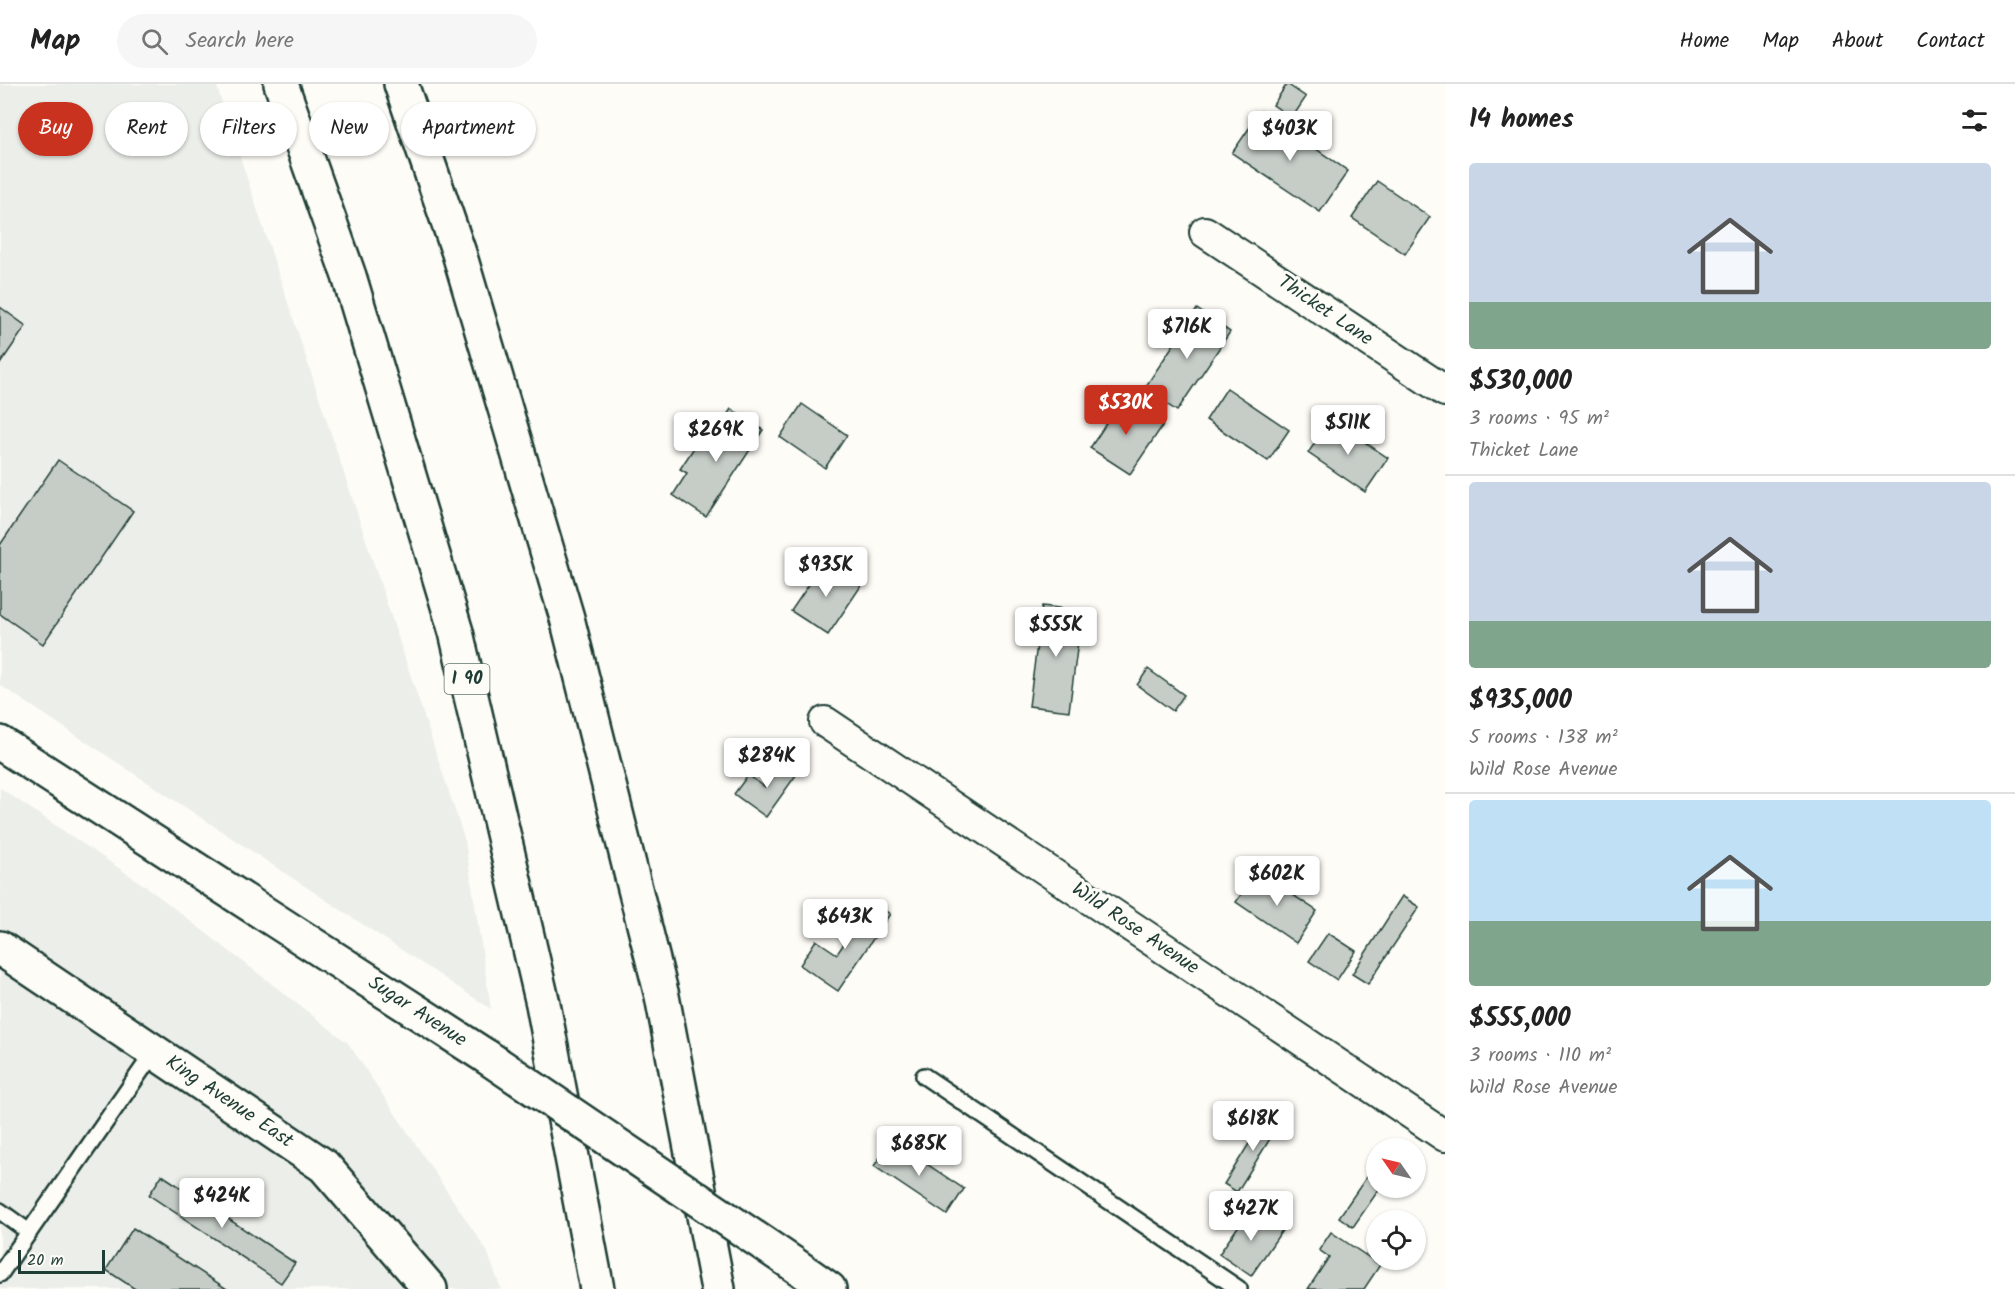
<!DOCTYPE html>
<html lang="en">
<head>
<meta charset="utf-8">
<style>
	body { margin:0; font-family:Kalam,sans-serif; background:#f6f6f6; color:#222; height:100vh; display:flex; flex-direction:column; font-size:22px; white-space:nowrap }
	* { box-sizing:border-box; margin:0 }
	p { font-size:20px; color:#767676 }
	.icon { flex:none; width:33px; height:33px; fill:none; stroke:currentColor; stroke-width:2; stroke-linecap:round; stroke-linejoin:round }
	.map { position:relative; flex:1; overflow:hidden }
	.details { display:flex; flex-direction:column; background:#fff; width:570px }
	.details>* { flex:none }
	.hud { position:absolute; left:18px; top:18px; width:570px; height:54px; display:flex; gap:12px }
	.needle { width:39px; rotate:304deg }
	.tools { position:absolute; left:1366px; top:1054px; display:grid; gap:12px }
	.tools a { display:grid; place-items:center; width:60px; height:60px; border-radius:50%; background:#fff; box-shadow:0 2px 4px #0004; font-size:30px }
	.scale { position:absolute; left:18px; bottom:15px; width:87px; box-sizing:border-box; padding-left:6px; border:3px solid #1f3d34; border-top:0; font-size:16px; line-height:21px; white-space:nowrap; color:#1f3d34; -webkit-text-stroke:4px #fdfcf7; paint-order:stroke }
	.price { position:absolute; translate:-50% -51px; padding:0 14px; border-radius:6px; background:#fff; color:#222; font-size:20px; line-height:39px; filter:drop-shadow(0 2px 3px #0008) }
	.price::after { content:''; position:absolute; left:50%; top:36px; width:18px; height:14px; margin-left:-9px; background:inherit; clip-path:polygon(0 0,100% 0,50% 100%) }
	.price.on { background:#c8321e; color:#fff }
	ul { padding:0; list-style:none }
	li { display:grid; align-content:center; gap:12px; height:318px; padding:0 24px }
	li+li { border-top:2px solid #e0e0e0 }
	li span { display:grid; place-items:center; height:186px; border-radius:6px; color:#555 }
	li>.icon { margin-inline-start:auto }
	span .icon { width:108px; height:108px; fill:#fffc; stroke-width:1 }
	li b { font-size:26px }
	h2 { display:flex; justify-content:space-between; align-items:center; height:72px; padding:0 24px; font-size:26px }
	.tag { padding:0 21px; border-radius:27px; background:#fff; box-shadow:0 2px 4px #0004; font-size:21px; line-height:54px }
	.tag.on { background:#c8321e; color:#fff }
	header { display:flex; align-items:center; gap:36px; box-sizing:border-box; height:84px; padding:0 30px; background:#fff; border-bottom:2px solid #e0e0e0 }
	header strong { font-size:28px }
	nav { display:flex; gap:33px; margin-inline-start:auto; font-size:21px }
	.search { width:420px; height:54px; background:#f6f6f6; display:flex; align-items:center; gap:15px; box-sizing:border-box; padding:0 21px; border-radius:33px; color:#767676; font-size:22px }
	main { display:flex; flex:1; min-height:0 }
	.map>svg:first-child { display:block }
	.built { fill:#eceee9 }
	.building { fill:#c6cdc7; stroke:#1f3d34; stroke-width:1.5 }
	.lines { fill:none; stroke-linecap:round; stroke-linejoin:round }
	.service-casing { stroke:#1f3d34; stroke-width:20 }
	.minor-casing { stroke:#1f3d34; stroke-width:34 }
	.secondary-casing { stroke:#1f3d34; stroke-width:38 }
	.motorway-casing { stroke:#1f3d34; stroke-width:38 }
	.service { stroke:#fdfcf7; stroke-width:15 }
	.minor { stroke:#fdfcf7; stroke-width:30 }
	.secondary { stroke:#fdfcf7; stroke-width:33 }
	.motorway { stroke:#fdfcf7; stroke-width:33 }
	.secondary-bridge-casing { stroke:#1f3d34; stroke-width:38; stroke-linecap:butt }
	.secondary-bridge { stroke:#fdfcf7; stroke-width:33 }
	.labels { text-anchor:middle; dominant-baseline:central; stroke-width:6; stroke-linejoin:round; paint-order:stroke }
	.shield { fill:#fdfcf7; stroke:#62766e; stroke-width:1.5 }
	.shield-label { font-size:18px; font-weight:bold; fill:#1f3d34 }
	.street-label { font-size:20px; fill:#1f3d34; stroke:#fdfcf7 }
</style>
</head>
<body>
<header>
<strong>Map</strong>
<div class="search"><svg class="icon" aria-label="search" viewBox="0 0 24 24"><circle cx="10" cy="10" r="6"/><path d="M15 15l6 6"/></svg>Search here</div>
<nav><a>Home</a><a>Map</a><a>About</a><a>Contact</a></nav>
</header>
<main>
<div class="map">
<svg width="1445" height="1205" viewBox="0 0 1445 1205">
	<rect width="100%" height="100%" fill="#fdfcf7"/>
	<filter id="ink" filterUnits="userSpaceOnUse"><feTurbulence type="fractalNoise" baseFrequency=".0167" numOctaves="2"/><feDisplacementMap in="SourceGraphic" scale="12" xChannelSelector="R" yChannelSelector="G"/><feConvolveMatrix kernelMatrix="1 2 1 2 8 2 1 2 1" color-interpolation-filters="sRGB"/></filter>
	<g filter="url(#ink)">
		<g class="built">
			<polygon points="0,0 216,0 465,757 491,925 0,601"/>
			<polygon points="0,704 144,801 348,959 487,1167 501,1205 0,1205"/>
		</g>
		<g class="building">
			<polygon points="1287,0 1306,13 1292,34 1273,21"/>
			<polygon points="1261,27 1348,87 1320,128 1232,69"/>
			<polygon points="1377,97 1430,133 1405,170 1352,134"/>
			<polygon points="0,223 26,242 0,280"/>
			<polygon points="1197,225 1230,248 1177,327 1144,305"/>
			<polygon points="1227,304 1289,346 1268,377 1206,336"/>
			<polygon points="1123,314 1163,341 1130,390 1090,364"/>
			<polygon points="802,320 847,351 825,384 780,353"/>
			<polygon points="731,325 763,346 706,433 673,411 687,389 680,385 699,356 707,361"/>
			<polygon points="1331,335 1388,374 1365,408 1308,369"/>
			<polygon points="58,376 133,427 43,560 0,530 0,461"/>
			<polygon points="825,477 861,502 828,551 791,527"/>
			<polygon points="1042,522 1082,527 1069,627 1029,622"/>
			<polygon points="1148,585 1184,611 1173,627 1137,601"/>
			<polygon points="784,676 799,687 766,733 734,710 748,691 765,703"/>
			<polygon points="1257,787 1317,827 1296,859 1236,818"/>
			<polygon points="1402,812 1419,823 1368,900 1352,890"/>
			<polygon points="872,818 890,830 838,907 800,881 816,856 837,870"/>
			<polygon points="1328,849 1356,867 1337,896 1309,877"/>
			<polygon points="1268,1029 1281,1037 1237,1108 1224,1100"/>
			<polygon points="891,1056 964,1105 947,1131 874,1082"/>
			<polygon points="1377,1078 1377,1104 1380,1104 1353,1143 1339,1133"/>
			<polygon points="162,1091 295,1179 281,1199 149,1111"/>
			<polygon points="1251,1124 1283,1145 1251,1192 1219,1170"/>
			<polygon points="133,1144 227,1205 135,1205 106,1186"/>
			<polygon points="1331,1148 1380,1181 1364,1205 1308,1205 1329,1173 1319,1166"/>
		</g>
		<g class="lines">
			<g class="service-casing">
				<g id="service">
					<polyline points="924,992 1239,1205"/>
					<polyline points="0,1127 29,1148"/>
					<polyline points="0,1190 154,968"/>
				</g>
			</g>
			<g class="minor-casing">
				<g id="minor">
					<polyline points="1205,148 1445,307"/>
					<polyline points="825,638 1445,1052"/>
				</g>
			</g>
			<g class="secondary-casing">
				<g id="secondary">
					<polyline points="0,659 487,973"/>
					<polyline points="0,864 324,1082 430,1205"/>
					<polyline points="792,1179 829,1205"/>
				</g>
			</g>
			<g class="motorway-casing">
				<g id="motorway">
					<polyline points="281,0 349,192 456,548 543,920 597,1205"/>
					<polyline points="401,0 459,169 567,534 662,912 718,1205"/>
				</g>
			</g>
			<use href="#service" class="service"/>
			<use href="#minor" class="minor"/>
			<use href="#secondary" class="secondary"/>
			<use href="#motorway" class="motorway"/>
			<g class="secondary-bridge-casing">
				<polyline id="secondary-bridge" points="487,973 792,1179"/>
			</g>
			<use href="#secondary-bridge" class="secondary-bridge"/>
		</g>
	</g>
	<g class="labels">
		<rect class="shield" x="444.5" y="580" width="45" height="30" rx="4.5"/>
		<g class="shield-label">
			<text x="467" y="595">I 90</text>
		</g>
		<g class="street-label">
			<text transform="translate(1325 227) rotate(34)">Thicket Lane</text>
			<text transform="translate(1135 845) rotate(34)">Wild Rose Avenue</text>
			<text transform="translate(417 928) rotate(33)">Sugar Avenue</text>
			<text transform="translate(229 1018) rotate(34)">King Avenue East</text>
		</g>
	</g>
</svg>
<div class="tools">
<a><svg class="needle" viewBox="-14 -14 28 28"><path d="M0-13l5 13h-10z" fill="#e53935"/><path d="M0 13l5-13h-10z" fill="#767676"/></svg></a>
<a><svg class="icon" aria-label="locate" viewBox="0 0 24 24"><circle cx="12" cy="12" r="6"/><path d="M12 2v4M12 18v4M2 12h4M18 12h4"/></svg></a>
</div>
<div class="scale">20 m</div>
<b class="price" style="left:1290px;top:78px">$403K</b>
<b class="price" style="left:1187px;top:276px">$716K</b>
<b class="price on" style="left:1126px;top:352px">$530K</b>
<b class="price" style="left:1348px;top:372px">$511K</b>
<b class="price" style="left:716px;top:379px">$269K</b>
<b class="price" style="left:826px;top:514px">$935K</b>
<b class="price" style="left:1056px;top:574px">$555K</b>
<b class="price" style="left:767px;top:705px">$284K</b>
<b class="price" style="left:1277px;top:823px">$602K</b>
<b class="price" style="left:845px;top:866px">$643K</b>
<b class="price" style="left:1253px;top:1068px">$618K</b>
<b class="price" style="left:919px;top:1093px">$685K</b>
<b class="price" style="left:222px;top:1145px">$424K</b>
<b class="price" style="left:1251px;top:1158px">$427K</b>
<div class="hud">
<a class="tag on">Buy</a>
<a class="tag">Rent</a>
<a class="tag">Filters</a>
<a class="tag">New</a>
<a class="tag">Apartment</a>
</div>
</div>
<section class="details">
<h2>14 homes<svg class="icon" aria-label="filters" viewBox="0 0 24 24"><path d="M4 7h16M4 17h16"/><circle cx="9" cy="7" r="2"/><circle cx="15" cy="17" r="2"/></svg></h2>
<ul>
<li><span style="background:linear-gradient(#c9d6e8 75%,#7fa58c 0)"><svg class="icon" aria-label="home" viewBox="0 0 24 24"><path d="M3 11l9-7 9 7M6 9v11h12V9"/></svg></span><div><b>$530,000</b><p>3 rooms · 95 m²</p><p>Thicket Lane</p></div></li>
<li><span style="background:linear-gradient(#c9d6e8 75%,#7fa58c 0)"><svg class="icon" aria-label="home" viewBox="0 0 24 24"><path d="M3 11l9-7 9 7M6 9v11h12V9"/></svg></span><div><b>$935,000</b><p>5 rooms · 138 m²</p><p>Wild Rose Avenue</p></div></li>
<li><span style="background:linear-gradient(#bfe0f5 65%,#7fa58c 0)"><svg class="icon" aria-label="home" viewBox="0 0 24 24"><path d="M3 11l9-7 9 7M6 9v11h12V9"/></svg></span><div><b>$555,000</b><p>3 rooms · 110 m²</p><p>Wild Rose Avenue</p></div></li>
</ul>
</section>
</main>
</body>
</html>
